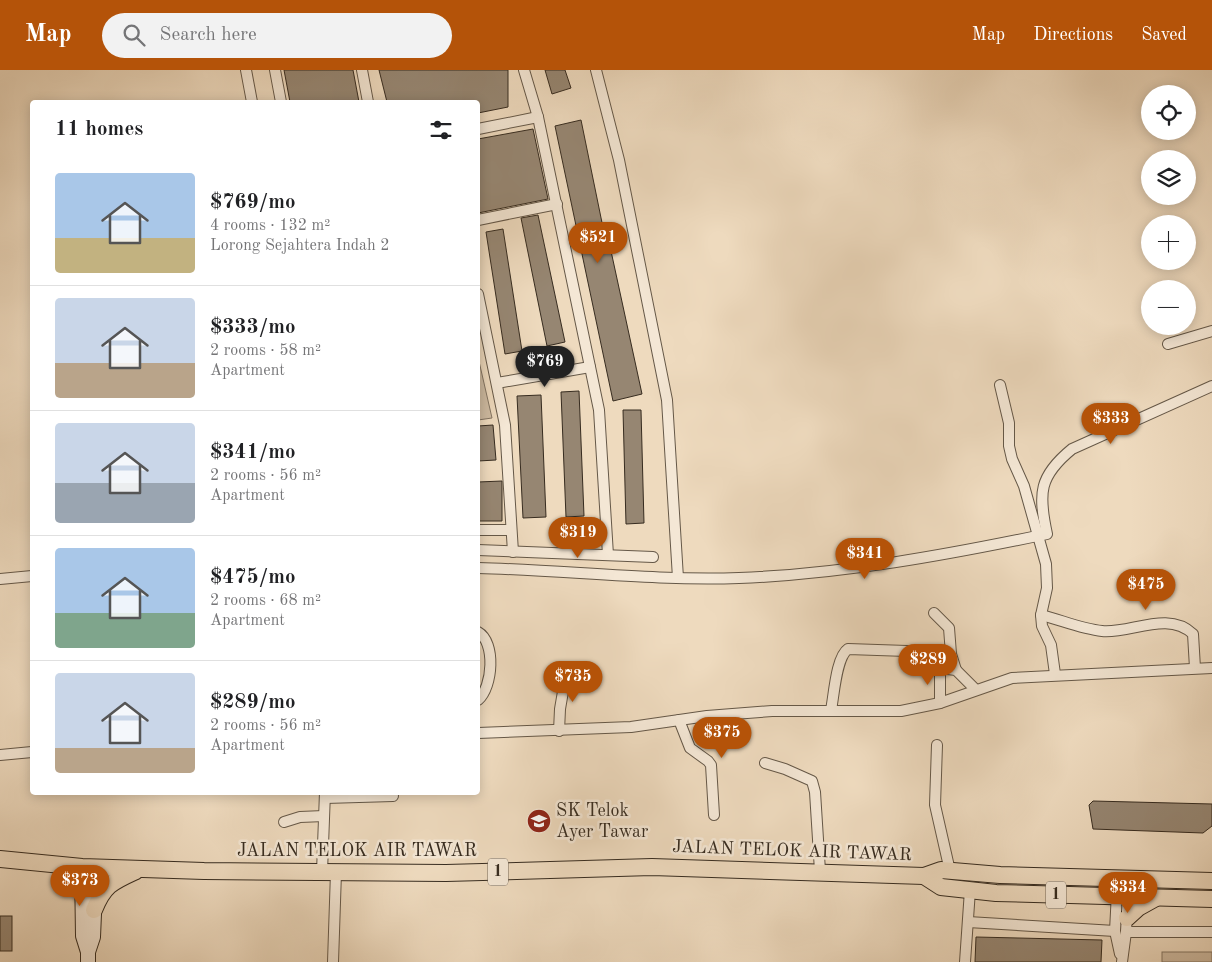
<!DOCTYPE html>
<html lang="en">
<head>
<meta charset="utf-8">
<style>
	body { margin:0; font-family:"Old Standard TT",serif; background:#f2f2f2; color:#202124; height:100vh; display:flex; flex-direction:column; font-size:19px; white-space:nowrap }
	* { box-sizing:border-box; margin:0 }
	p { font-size:16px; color:#757577 }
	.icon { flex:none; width:28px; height:28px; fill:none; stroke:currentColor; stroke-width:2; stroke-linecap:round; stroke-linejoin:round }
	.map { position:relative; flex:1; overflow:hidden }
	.sheet { position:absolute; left:30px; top:30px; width:450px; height:695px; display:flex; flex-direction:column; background:#fff; border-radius:5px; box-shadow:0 2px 12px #0003 }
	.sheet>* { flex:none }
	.controls { position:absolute; left:1141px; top:15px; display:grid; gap:10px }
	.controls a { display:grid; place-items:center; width:55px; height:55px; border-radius:50%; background:#fff; box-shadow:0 2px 12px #0003; font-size:25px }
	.price { position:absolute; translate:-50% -42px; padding:0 11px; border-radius:18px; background:#b45309; color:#fff; font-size:16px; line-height:32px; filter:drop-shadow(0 1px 2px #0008) }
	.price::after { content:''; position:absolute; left:50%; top:30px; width:15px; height:11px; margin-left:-8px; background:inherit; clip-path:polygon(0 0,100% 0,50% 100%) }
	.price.on { background:#222; color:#fff }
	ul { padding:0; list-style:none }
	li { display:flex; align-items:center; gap:15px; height:125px; padding:0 25px }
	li+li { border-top:1px solid #e0e0e0 }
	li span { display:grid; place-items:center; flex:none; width:140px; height:100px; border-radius:5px; color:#555 }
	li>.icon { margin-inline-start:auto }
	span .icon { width:60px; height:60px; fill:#fffc; stroke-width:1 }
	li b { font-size:21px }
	h2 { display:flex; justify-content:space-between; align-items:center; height:60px; padding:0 25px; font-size:21px }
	header { display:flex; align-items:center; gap:30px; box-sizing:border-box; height:70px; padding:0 25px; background:#b45309; color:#fff }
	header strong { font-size:24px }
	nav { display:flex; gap:28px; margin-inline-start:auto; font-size:18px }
	.search { width:350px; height:45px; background:#f2f2f2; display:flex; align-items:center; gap:12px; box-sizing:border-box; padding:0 18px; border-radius:28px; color:#757577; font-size:19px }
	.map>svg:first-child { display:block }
	.green { fill:#cfbca3; stroke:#837462 }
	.building { fill:#968672; stroke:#372c20 }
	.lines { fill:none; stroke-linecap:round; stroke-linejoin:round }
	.minor-casing { stroke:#655848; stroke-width:12 }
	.secondary-casing { stroke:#372c20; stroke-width:16 }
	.primary-casing { stroke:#372c20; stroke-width:18 }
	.minor { stroke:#f4e7d5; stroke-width:10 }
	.secondary { stroke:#f4e7d5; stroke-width:14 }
	.primary { stroke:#eedabe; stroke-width:16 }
	.labels { text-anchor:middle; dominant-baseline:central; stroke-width:5; stroke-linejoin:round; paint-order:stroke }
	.shield { fill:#f4e7d5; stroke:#706456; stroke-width:1 }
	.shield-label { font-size:16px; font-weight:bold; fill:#372c20 }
	.poi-label { font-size:18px; fill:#372c20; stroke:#f4e7d5; text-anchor:start }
	.street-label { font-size:18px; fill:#372c20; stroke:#f4e7d5 }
</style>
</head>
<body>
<header>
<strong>Map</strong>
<div class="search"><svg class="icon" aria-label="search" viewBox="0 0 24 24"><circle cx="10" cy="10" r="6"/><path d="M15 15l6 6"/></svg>Search here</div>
<nav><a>Map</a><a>Directions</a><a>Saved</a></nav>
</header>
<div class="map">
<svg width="1212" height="892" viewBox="0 0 1212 892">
	<rect width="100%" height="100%" fill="#eedabe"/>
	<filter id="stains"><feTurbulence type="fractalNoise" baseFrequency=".004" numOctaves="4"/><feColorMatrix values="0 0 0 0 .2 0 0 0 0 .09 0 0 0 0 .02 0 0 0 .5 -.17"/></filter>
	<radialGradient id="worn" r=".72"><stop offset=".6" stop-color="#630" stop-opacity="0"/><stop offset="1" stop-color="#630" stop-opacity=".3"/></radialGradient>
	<g class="green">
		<polygon points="478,287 492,348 478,350"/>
		<rect x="1162" y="882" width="50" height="10"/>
	</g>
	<g class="building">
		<polygon points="284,0 353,0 359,32 290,32"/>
		<polygon points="379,0 508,0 508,37 478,43 478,32 387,32"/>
		<polygon points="545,0 565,0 571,18 552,24"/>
		<polygon points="581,50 608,182 611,181 642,324 613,331 555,56"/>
		<polygon points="533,59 548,129 478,143 478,69"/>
		<polygon points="538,145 565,272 547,276 521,148"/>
		<polygon points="503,159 522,281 505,284 486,162"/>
		<polygon points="579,321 584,446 566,447 561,322"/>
		<polygon points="541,325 546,447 523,448 517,326"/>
		<polygon points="623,340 641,340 644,453 626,454"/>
		<polygon points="493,355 496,390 478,391 478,356"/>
		<polygon points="502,411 502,451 478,451 478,412"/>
		<polygon points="1093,731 1212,734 1212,756 1203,763 1093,759 1089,735"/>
		<rect x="0" y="846" width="12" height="35"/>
		<polygon points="976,867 1102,870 1101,892 975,892"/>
	</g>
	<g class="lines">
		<g class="minor-casing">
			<g id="minor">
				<polyline points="246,0 252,32"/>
				<polyline points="275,0 281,32"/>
				<polyline points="362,0 368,32"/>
				<polyline points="524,0 538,47 599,340 608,485"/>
				<polyline points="596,0 619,90 667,330 678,508"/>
				<polyline points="478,59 538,47"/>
				<polyline points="478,150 557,134"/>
				<polyline points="478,224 505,355 513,482"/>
				<polyline points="1168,274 1212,261"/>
				<polyline points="497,313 590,297"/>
				<polyline points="1000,315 1009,353 1009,376 1012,389 1024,416 1046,494 1047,518 1041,545 1042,556 1051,575 1055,604"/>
				<polyline points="478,460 511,460"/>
				<polyline points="478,480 653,487"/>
				<path d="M478,498C565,500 652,511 739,508C843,504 946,485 1047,464C1038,423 1039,406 1072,379L1212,316"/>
				<polyline points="0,509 32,506"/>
				<polyline points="934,543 949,558 951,584 956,600"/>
				<path d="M1041,545C1061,550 1082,559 1102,561C1130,564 1168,540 1193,564L1195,598"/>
				<path d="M478,562C496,572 493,617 478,630"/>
				<polyline points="940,599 940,633"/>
				<path d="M831,640C834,626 836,587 848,579L907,581L914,583L931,597L956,600L975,619"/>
				<polyline points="679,650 690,678 708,691 711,695 714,745"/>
				<polyline points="559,661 560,639 566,604"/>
				<polyline points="478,663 631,657 707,646 772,641 901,641 940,633 1012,608 1212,598"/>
				<polyline points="937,675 935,735 950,801"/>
				<polyline points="0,685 32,682"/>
				<polyline points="765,693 785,699 812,711 815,722 820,801"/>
				<polyline points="325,728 393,726"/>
				<polyline points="284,752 300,747 324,746"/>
				<polyline points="322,802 325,722"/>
				<polyline points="1117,822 1115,861 1120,884"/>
				<polyline points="968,852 1115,861"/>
				<polyline points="1126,862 1212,862"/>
				<polyline points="333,892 336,802"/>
				<polyline points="965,892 970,820"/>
				<polyline points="1122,892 1126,862 1128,822"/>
			</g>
		</g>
		<g class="secondary-casing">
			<g id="secondary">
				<polyline points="82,797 83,866 88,882 88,892"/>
				<polyline points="88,882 93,867 96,797"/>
			</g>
		</g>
		<g class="primary-casing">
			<g id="primary">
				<polyline points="0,789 82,797 204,801 446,803 652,797 924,806 941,800 1000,805 1212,811"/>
				<polyline points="924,806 941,817 996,823 1212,829"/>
				<path d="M94,840C104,815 112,812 136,801"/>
				<polyline points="1127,848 1138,838 1156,828"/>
			</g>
		</g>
		<use href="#minor" class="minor"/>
		<use href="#secondary" class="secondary"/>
		<use href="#primary" class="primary"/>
	</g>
	<defs>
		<g id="school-disc" transform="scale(1.25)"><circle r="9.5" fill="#8f2418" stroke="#f4e7d5"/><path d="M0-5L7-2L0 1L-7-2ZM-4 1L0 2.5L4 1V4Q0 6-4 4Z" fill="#fff"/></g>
	</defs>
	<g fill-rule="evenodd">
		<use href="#school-disc" x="539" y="751"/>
	</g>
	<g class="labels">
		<g class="shield">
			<rect x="488" y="788.5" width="20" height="27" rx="4"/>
			<rect x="1046" y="811.5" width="20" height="27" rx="4"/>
		</g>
		<g class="shield-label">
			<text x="498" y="802">1</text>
			<text x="1056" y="825">1</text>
		</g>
		<g class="poi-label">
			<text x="556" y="741">SK Telok<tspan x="556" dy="21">Ayer Tawar</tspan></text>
		</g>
		<g class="street-label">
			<text x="357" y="781">JALAN TELOK AIR TAWAR</text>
			<text transform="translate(792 781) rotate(2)">JALAN TELOK AIR TAWAR</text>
		</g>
	</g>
	<rect width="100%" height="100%" filter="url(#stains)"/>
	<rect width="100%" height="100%" fill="url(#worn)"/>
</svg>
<div class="controls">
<a><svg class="icon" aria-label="locate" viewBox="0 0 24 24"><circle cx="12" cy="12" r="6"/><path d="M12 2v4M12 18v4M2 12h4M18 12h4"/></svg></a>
<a><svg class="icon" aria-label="layers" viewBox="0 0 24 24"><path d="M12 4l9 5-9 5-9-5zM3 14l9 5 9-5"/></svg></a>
<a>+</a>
<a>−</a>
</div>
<b class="price" style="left:598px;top:194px">$521</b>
<b class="price on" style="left:545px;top:318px">$769</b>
<b class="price" style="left:1111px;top:375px">$333</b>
<b class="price" style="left:578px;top:489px">$319</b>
<b class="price" style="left:865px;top:510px">$341</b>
<b class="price" style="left:1146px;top:541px">$475</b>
<b class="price" style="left:928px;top:616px">$289</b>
<b class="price" style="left:573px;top:633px">$735</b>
<b class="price" style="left:722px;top:689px">$375</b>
<b class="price" style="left:80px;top:837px">$373</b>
<b class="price" style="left:1128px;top:844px">$334</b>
<section class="sheet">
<h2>11 homes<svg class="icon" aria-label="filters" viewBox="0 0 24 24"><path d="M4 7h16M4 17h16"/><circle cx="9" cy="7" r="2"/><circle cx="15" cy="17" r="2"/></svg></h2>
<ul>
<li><span style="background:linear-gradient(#a9c7e8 65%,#c2b280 0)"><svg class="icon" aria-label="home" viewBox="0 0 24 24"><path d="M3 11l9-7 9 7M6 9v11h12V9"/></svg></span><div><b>$769/mo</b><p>4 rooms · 132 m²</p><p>Lorong Sejahtera Indah 2</p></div></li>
<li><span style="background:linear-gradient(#c9d6e8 65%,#b9a48a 0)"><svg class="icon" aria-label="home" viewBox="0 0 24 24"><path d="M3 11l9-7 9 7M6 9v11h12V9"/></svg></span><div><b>$333/mo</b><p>2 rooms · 58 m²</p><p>Apartment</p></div></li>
<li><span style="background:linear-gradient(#c9d6e8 60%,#9aa5b1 0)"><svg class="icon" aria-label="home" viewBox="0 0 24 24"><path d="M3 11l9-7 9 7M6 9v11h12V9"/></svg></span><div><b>$341/mo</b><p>2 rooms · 56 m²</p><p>Apartment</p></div></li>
<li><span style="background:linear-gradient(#a9c7e8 65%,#7fa58c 0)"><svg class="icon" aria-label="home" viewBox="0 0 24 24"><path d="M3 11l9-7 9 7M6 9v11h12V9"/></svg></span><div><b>$475/mo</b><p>2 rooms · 68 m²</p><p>Apartment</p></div></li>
<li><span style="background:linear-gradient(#c9d6e8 75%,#b9a48a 0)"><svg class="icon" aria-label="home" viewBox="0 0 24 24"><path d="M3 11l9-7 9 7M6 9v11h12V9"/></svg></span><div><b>$289/mo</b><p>2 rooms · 56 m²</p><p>Apartment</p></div></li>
</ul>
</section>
</div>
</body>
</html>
